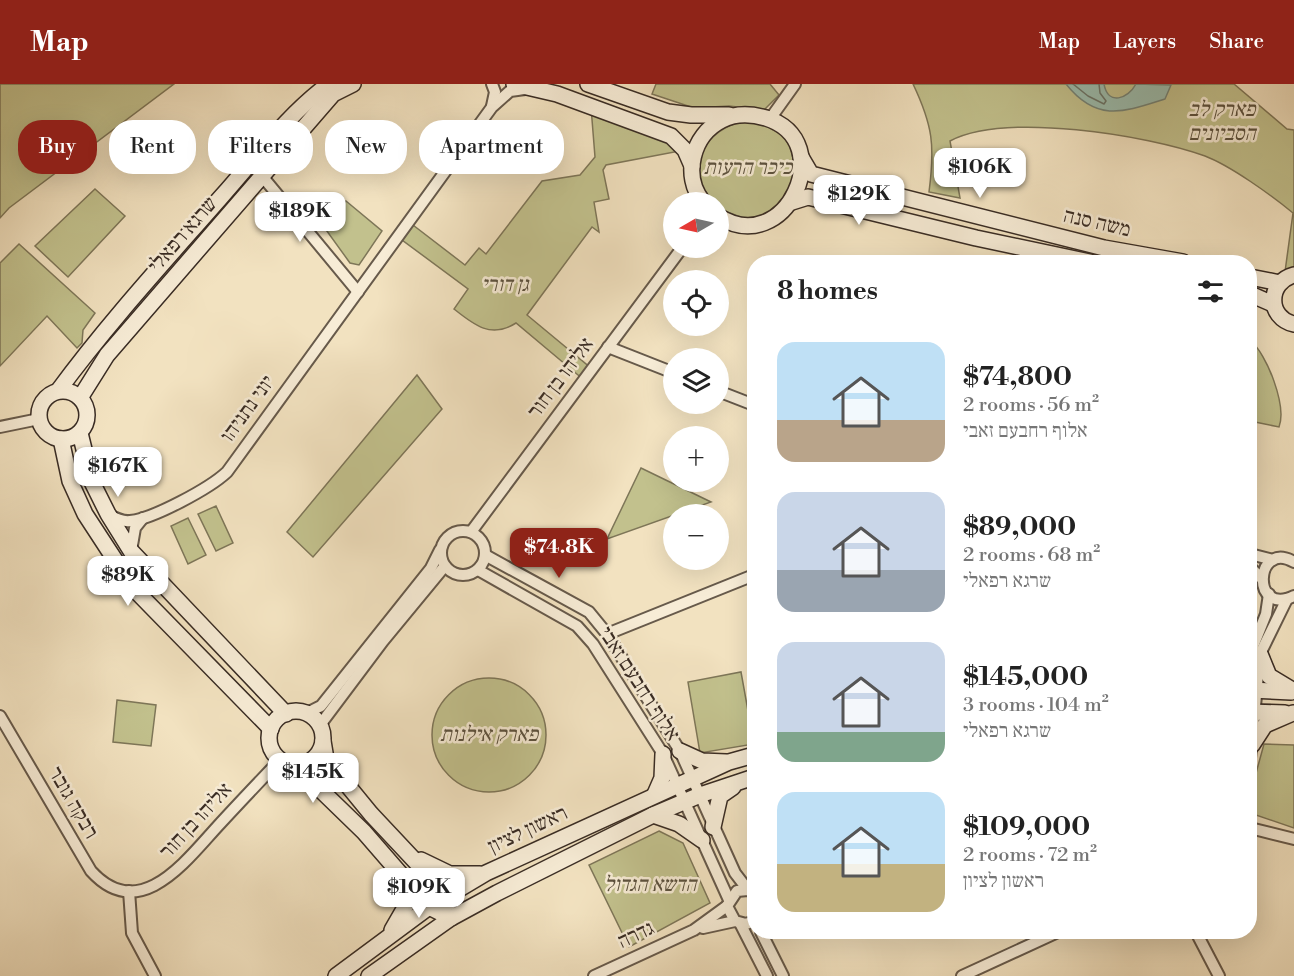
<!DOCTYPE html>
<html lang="en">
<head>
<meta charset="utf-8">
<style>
	body { margin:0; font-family:"Libre Bodoni","Frank Ruhl Libre",serif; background:#f6f6f6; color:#222; height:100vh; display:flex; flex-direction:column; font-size:22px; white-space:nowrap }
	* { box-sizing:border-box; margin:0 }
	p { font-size:20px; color:#767676 }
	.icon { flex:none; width:33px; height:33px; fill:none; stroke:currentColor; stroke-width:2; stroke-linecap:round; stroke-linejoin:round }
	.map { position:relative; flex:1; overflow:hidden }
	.sheet { position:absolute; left:747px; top:171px; width:510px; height:684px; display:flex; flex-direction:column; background:#fff; border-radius:24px; box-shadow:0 6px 24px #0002 }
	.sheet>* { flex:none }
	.hud { position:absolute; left:18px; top:36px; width:570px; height:54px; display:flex; gap:12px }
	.needle { width:39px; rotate:261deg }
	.fabs { position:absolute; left:663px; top:108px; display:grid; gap:12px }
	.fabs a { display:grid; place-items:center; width:66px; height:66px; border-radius:50%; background:#fff; box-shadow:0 6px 24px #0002; font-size:30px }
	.price { position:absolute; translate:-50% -51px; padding:0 14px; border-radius:12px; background:#fff; color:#222; font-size:20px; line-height:39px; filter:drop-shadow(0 2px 3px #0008) }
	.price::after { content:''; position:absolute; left:50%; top:36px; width:18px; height:14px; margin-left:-9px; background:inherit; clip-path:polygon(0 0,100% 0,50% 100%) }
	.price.on { background:#8f2418; color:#fff }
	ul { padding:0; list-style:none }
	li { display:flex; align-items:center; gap:18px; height:150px; padding:0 30px }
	li span { display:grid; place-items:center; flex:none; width:168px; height:120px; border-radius:18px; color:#555 }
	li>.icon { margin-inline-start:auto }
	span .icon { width:72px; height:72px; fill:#fffc; stroke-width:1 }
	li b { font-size:26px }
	h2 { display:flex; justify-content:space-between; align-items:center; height:72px; padding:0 30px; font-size:26px }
	.chip { padding:0 21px; border-radius:24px; background:#fff; box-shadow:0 6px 24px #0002; font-size:21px; line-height:54px }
	.chip.on { background:#8f2418; color:#fff }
	header { display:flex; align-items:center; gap:36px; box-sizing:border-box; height:84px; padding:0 30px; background:#8f2418; color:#fff }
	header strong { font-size:28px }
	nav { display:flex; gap:33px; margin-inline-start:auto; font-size:21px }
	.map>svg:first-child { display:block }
	.green { fill:#c2c18d; stroke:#7e7658; stroke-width:1.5 }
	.water { fill:#9bbeb0; stroke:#748478; stroke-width:1.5 }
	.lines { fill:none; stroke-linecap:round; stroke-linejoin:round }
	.shore { stroke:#6a756a; stroke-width:1.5 }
	.street-casing { stroke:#675a4b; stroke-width:14 }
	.secondary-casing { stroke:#392c24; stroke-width:18 }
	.street { stroke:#f7ecd6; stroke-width:10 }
	.secondary { stroke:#f7ecd6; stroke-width:15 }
	.labels { text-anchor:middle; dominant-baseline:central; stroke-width:5; stroke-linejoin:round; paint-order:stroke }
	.park-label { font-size:21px; font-style:italic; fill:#5b513e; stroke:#f7ecd6 }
	.street-label { font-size:21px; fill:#392c24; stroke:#f7ecd6 }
</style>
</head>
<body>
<header>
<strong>Map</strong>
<nav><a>Map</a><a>Layers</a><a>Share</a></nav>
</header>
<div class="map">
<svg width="1294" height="892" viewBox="0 0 1294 892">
	<rect width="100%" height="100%" fill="#f2e2c0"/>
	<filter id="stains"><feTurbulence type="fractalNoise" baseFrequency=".00333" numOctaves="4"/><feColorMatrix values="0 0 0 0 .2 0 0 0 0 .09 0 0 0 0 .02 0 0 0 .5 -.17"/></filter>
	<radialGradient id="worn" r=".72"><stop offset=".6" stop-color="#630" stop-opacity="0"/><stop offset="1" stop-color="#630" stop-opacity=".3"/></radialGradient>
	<g class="green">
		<polygon points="0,0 174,0 9,124 0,134"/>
		<polygon points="656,0 770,0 779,11 764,26 729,22 694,24 652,10"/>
		<path d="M913,0H1234L1287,45L1294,46V186L1284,195L1293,129C1271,111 1231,82 1205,72C1147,51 1005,28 950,57L960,114L929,108C935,62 933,42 913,0Z"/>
		<path d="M591,23L685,66L606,81L603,86L609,115L594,118L599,148L592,143L527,231L592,285L584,296L516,239C491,255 474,241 454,225L468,205L398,153L409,138L465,181L479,164L486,170L542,97L580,91L595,73Z"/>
		<path d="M745,37L759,38L782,51L790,62L796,87L786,115L761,133L746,135L719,125L718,118H712C681,85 706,44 745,37Z"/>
		<polygon points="95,105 125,132 68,193 35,162"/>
		<polygon points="346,117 382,147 359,181 350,179 324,143"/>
		<polygon points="19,160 95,229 83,246 82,259 77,264 47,232 0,282 0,179"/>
		<path d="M1250,256C1267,270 1287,322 1279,343L1250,337V340Z"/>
		<polygon points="417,291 442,325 313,473 287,448"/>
		<polygon points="641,384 711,418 607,455"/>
		<polygon points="216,422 233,459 216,467 198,430"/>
		<polygon points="188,434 206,471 188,480 171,442"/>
		<polygon points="741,588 754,660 700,669 688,598"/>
		<circle cx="489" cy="651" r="57"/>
		<polygon points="117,616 156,621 151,662 113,658"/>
		<polygon points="1264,660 1294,661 1294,744 1250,729 1250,711"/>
		<polygon points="659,747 683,759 710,819 629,863 589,781"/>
	</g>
	<path class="water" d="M1066,0H1104C1108,22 1128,15 1136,0L1171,1L1165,15C1124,28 1097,39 1066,0Z"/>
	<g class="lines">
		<polyline class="shore" points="1073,0 1088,12 1104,20 1106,17 1100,9 1099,0"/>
		<g class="street-casing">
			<g id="street">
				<polyline points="492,0 495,8 492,22"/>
				<polyline points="770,35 795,0"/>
				<polyline points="262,92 358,208"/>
				<polyline points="608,263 674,289"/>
				<polyline points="718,307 754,321"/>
				<polyline points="0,343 39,335"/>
				<path d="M108,430C115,434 122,438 130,437C153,435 210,404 227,388L492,23L510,7L525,5"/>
				<circle cx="463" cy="469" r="22"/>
				<polyline points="471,448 682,164"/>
				<polyline points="131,467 135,444 143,434"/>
				<polyline points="1250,470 1273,476"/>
				<polyline points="485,471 589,528 607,550 680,667 735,789 748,806"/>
				<path d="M1294,478C1255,455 1250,533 1294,512"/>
				<polyline points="1250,483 1262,495"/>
				<polyline points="478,486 577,542 593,560 663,670 729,816"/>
				<polyline points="607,550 754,491"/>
				<polyline points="1250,570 1266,530 1269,510"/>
				<polyline points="307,629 321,622 431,484 440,466"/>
				<path d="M0,632L91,787C139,840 185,778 217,743C238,720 259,698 280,676"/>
				<polyline points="320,641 383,557 444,483"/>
				<polyline points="1250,674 1260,570 1287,515"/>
				<polyline points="1250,744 1294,755"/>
				<polyline points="129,807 132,849 155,892"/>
				<polyline points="754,809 748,806 737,807 727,822 735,837 746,840 754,837"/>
				<polyline points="740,839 767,892"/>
				<polyline points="703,844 735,837"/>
				<polyline points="761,848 783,892"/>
				<polyline points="1196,848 1219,892"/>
				<polyline points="594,892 694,846 727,822"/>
				<polyline points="962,892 1058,848"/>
			</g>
		</g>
		<g class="secondary-casing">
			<g id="secondary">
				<polyline points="514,0 557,10 671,52 685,66 692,82"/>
				<polyline points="588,0 668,28 691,31 729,31"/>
				<polyline points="801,73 811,90 1104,164 1183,178"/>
				<path d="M703,118C682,92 692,51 722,36C736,29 752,30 766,34C840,57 786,176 718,132"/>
				<polyline points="792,118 808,113 976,154 1090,178"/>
				<path d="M1294,191C1267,198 1267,234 1294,240"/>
				<polyline points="1250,193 1280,199"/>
				<polyline points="1250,210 1273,220"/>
				<circle cx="63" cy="331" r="24"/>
				<path d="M58,307C108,239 166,176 222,112C256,74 288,30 329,0"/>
				<polyline points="80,314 107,271 262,92 333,10 353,0"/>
				<polyline points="80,349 92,398 108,430 131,467 286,630"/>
				<polyline points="61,355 70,397 85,430 134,505 271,645"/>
				<polyline points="1260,570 1269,592 1294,607"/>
				<polyline points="1250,606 1291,608"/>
				<circle cx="296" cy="654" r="27"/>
				<polyline points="1250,628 1285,629"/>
				<polyline points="323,657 326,675 371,730 447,811 449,819"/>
				<polyline points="1252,661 1265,641 1293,629"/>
				<polyline points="680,667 702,677 726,678"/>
				<polyline points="295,681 364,748 429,823 451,834"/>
				<polyline points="655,710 662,694 663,670"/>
				<polyline points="653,731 679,740 702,756"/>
				<polyline points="713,743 720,712 733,703"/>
				<polyline points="421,776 450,790 480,790"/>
				<polyline points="392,846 407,820 403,793"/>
				<polyline points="336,892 429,823 486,789 729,678 754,671"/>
				<polyline points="369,892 451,834 497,809 653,731 700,711 754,693"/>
			</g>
		</g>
		<use href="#street" class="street"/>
		<use href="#secondary" class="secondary"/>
	</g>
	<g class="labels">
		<g class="park-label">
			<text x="1222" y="26">פארק לב<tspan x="1222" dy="24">הסביונים</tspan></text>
			<text x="748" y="84">כיכר הרעות</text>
			<text x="505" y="201">גן דורי</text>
			<text x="489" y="651">פארק אילנות</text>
			<text x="650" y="801">הדשא הגדול</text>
		</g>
		<g class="street-label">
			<text transform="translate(1097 139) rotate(13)">משה סנה</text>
			<text transform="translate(183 151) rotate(-49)">שרגא רפאלי</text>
			<text transform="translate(561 294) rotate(-53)">אליהו בן חור</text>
			<text transform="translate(248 325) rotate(-54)">יוני נתניהו</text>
			<text transform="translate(639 600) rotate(57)">אלוף רחבעם זאבי</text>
			<text transform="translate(73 719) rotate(60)">רבקה גובר</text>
			<text transform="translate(196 737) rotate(-47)">אליהו בן חור</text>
			<text transform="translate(528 746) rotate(-25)">ראשון לציון</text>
			<text transform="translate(636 851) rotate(-25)">גדרה</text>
		</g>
	</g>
	<rect width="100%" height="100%" filter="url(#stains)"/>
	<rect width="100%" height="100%" fill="url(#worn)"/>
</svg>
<div class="fabs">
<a><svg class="needle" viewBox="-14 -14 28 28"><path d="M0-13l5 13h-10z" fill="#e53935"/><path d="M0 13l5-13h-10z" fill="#767676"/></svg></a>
<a><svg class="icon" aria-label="locate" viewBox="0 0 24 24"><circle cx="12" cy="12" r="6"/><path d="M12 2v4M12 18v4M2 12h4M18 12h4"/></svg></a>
<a><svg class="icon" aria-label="layers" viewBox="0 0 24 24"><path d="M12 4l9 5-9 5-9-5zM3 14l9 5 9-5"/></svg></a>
<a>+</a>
<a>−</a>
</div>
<b class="price" style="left:980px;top:115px">$106K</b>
<b class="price" style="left:859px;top:142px">$129K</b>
<b class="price" style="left:300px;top:159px">$189K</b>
<b class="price" style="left:118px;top:414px">$167K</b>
<b class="price on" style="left:559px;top:495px">$74.8K</b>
<b class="price" style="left:128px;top:523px">$89K</b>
<b class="price" style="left:313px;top:720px">$145K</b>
<b class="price" style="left:419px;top:835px">$109K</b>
<div class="hud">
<a class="chip on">Buy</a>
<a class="chip">Rent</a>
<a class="chip">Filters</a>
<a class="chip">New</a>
<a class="chip">Apartment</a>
</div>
<section class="sheet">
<h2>8 homes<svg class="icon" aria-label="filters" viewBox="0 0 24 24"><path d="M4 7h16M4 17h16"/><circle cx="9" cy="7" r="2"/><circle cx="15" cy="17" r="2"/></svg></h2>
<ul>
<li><span style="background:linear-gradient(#bfe0f5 65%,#b9a48a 0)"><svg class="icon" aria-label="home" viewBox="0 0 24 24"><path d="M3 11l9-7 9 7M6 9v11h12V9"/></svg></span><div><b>$74,800</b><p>2 rooms · 56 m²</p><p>אלוף רחבעם זאבי</p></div></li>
<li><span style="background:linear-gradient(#c9d6e8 65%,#9aa5b1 0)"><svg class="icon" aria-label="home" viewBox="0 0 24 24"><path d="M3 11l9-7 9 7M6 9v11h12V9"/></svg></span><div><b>$89,000</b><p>2 rooms · 68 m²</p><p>שרגא רפאלי</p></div></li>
<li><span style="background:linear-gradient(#c9d6e8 75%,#7fa58c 0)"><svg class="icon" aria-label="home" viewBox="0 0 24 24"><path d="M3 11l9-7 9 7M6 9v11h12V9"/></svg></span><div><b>$145,000</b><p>3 rooms · 104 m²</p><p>שרגא רפאלי</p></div></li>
<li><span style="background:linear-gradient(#bfe0f5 60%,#c2b280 0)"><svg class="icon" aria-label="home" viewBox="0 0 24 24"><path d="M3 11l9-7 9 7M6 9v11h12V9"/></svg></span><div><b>$109,000</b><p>2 rooms · 72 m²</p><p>ראשון לציון</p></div></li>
</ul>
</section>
</div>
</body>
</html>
